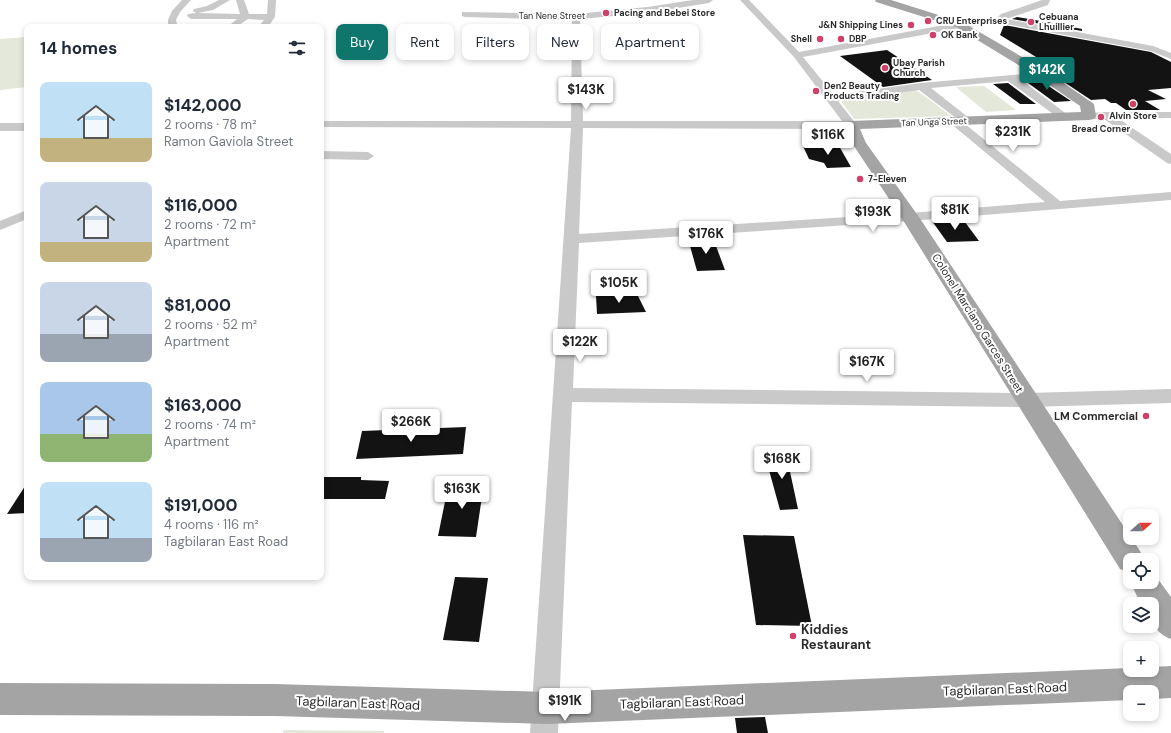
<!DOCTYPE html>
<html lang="en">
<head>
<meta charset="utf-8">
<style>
	body { margin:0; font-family:"DM Sans",sans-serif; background:#f6f6f7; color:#1f2937; height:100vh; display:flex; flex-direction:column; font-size:15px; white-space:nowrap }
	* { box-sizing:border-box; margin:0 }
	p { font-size:13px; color:#747a83 }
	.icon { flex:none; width:22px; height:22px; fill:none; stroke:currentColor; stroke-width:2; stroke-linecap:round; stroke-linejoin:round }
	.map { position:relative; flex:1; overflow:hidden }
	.drawer { position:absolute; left:24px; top:24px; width:300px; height:556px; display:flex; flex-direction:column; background:#fff; border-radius:8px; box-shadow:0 2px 6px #0003 }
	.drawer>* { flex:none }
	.top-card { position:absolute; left:336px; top:24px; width:380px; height:36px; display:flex; gap:8px }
	.needle { width:26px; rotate:69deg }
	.tools { position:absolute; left:1123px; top:509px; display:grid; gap:8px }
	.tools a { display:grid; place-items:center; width:36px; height:36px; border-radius:8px; background:#fff; box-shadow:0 2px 6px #0003; font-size:20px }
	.price { position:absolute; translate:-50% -34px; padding:0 9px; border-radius:4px; background:#fff; color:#222; font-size:13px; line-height:26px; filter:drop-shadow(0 1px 2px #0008) }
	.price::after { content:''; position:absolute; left:50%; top:24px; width:12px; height:9px; margin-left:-6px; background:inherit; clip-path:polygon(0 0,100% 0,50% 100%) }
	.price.active { background:#0f766e; color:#fff }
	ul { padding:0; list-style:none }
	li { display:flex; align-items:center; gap:12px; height:100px; padding:0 16px }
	li span { display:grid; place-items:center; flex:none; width:112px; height:80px; border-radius:8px; color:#555 }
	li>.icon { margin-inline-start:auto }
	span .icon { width:48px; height:48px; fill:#fffc; stroke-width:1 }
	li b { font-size:17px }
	h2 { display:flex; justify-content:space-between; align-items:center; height:48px; padding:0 16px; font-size:17px }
	.pill { padding:0 14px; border-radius:8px; background:#fff; box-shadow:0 2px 6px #0003; font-size:14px; line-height:36px }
	.pill.active { background:#0f766e; color:#fff }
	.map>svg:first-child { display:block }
	.green { fill:#e4e8da }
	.building { fill:#131313 }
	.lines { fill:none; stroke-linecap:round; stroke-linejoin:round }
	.minor { fill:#c9c9c9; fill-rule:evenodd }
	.major { fill:#a4a4a4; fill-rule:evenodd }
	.poi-dot { fill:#cf4169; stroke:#fff; stroke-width:1.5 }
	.labels { text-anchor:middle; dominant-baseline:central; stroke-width:4; stroke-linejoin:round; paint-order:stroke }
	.far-poi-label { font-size:9px; font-weight:bold; fill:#2c2c2c; stroke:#fff; text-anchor:start }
	.far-street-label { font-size:9px; fill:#2c2c2c; stroke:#fff }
	.street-label { font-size:11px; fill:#2c2c2c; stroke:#fff }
	.poi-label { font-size:11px; font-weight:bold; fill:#2c2c2c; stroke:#fff; text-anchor:end }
	.near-poi-label { font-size:13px; font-weight:bold; fill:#2c2c2c; stroke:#fff; text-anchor:start }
	.near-street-label { font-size:13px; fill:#2c2c2c; stroke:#fff }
</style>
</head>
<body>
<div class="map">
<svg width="1171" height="733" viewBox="0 0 1171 733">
	<rect width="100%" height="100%" fill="#fff"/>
	<g class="green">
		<polygon points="27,37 27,87 0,90 0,39"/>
		<polygon points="984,86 1016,110 986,112 956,87"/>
		<polygon points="915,89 951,116 854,119 841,101"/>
		<polygon points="283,730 384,731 384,733 283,733"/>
	</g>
	<g class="building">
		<polygon points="1017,17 1047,22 1082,29 1082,31 1012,19"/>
		<polygon points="1004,25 1151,52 1171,62 1171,88 1148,90 1166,99 1145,101 1160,110 1126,110 1116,103 1111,103 1105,99 1091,100 1058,78 1069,77 1000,35"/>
		<polygon points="887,50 932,80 883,87 840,56"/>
		<polygon points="1038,79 1071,101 1054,102 1024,80"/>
		<polygon points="1008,83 1036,104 1020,104 993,84"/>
		<polygon points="803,146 839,146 851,167 827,168 824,163 809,159"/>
		<polygon points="962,218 979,241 947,242 932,221"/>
		<polygon points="713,238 725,270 697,271 688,239"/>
		<polygon points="637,294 646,312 597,314 596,296"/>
		<polygon points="466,427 463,454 356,459 362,431"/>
		<polygon points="764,452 786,453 798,509 780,510"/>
		<polygon points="321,477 361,477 361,480 389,481 385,499 321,499"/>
		<polygon points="449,482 484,483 476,537 438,536"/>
		<polygon points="27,483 27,513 7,514"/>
		<polygon points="743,535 794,536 812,626 756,625"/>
		<polygon points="455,577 488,578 479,642 443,640"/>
		<polygon points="765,717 768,733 737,733 735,718"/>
	</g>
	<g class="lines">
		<g class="minor">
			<polygon points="182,0 191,0 180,12 176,20 178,27 168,27 168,20 172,11"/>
			<polygon points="219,0 230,0 213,10 198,13 240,14 236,0 244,0 249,14 267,14 268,0 276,0 275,17 268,27 258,27 264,20 248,19 236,27 231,24 237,19 191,19 187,16 188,14 196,13 193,11 194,9 207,6"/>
			<path d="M693,0H713L709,3L647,13L580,19L583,121H842L794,57L740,0H749L799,52L960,22L997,18L1001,14L1042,0H1050L1048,5L1006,19L1153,46L1171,53V59L1151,51L1000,23L960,28L803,57L834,95L921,83L1046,72L1047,74L1046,76L1020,79L1068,115L1070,117L1068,119H1060L1008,81L931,88L973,121L971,123L965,124L1060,201L1171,192V200L910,221L579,243L573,388L1027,393L1171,389V403L1027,407L572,402L558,733H530L571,128L321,127V121H571L572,20L465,17L462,16V12L576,14L647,7ZM919,90L956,118L950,119L948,121L950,123L1045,202L910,213L579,234L583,128L851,129L857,125L838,101Z"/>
			<polygon points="1105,112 1171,112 1171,118 1119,119 1171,154 1171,164 1167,163 1104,119 1089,119 1083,116 1089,113"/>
			<rect x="0" y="123" width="27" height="8"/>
			<polygon points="321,151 368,152 374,156 368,160 321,159"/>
			<polygon points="27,210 27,219 0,230 0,221"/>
		</g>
		<g class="major">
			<polygon points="875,0 891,0 964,23 1046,71 1094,104 1096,116 1094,119 1089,120 860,129 866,143 919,217 1140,551 1144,560 1130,560 1130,573 1120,569 901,217 852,143 844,125 846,122 851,121 1081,112 1080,106 1038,77 956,27 876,2"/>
			<path d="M1152,571L1171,597V639C1153,632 1152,622 1152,604H1141L1130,582H1152Z"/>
			<polygon points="1171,666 1171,698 1152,699 1152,692 1130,692 1130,700 547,724 275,716 0,715 0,683 275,684 547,692 1130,668 1130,670 1152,670 1152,667"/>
		</g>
	</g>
	<g class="poi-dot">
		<circle cx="606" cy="13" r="4"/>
		<circle cx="928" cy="21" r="4"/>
		<circle cx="1031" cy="22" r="4"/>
		<circle cx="911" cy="25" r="4"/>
		<circle cx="933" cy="35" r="4"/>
		<circle cx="820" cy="39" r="4"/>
		<circle cx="841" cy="39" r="4"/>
		<circle cx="885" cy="68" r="4"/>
		<circle cx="816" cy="91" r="4"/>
		<circle cx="1133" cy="104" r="4"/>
		<circle cx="1101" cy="117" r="4"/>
		<circle cx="860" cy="179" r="4"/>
		<circle cx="1146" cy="416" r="4"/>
		<circle cx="793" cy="636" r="4"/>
	</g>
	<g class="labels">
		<g class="far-poi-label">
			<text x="614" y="13">Pacing and Bebei Store</text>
			<text x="1039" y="17">Cebuana<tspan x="1039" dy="10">Lhuillier</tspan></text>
			<text x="936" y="21">CRU Enterprises</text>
			<text x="903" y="25" text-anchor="end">J&amp;N Shipping Lines</text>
			<text x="941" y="35">OK Bank</text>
			<text x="812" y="39" text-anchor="end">Shell</text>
			<text x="849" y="39">DBP</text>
			<text x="893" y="63">Ubay Parish<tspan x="893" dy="10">Church</tspan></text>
			<text x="824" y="86">Den2 Beauty<tspan x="824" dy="10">Products Trading</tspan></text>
			<text x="1133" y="116" text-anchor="middle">Alvin Store</text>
			<text x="1101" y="129" text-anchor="middle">Bread Corner</text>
			<text x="868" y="179">7-Eleven</text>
		</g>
		<g class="far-street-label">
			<text x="552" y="16">Tan Nene Street</text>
			<text transform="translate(934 122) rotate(-2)">Tan Unga Street</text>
		</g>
		<g class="street-label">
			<text transform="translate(978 323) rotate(58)">Colonel Marciano Garces Street</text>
		</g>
		<g class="poi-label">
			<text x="1138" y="416">LM Commercial</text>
		</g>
		<g class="near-poi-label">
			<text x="801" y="629">Kiddies<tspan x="801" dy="15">Restaurant</tspan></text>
		</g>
		<g class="near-street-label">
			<text transform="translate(1005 689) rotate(-2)">Tagbilaran East Road</text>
			<text transform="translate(682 702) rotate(-2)">Tagbilaran East Road</text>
			<text transform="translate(358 703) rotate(2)">Tagbilaran East Road</text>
		</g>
	</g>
</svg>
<div class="tools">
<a><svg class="needle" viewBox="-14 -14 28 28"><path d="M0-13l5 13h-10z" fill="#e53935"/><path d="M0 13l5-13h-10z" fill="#747a83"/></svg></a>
<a><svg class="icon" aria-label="locate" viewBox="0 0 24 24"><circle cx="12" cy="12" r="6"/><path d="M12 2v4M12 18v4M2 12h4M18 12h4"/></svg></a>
<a><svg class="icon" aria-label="layers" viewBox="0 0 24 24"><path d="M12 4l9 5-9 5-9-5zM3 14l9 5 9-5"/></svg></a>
<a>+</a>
<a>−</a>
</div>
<b class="price active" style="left:1047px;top:91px">$142K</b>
<b class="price" style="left:586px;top:111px">$143K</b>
<b class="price" style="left:1013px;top:153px">$231K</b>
<b class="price" style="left:828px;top:156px">$116K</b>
<b class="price" style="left:955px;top:231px">$81K</b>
<b class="price" style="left:873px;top:233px">$193K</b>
<b class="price" style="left:706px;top:255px">$176K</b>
<b class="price" style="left:619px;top:304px">$105K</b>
<b class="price" style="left:580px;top:363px">$122K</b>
<b class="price" style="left:867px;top:383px">$167K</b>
<b class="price" style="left:411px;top:443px">$266K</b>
<b class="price" style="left:782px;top:480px">$168K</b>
<b class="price" style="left:462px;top:510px">$163K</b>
<b class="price" style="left:565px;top:722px">$191K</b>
<div class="top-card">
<a class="pill active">Buy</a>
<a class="pill">Rent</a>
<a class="pill">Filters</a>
<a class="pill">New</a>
<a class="pill">Apartment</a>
</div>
<section class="drawer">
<h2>14 homes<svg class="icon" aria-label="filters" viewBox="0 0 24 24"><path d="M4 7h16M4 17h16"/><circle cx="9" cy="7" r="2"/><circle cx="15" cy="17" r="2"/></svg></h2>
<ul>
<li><span style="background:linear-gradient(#bfe0f5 70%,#c2b280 0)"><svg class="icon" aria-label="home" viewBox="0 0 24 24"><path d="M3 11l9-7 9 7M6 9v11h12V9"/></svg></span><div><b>$142,000</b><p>2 rooms · 78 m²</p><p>Ramon Gaviola Street</p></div></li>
<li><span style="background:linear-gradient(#c9d6e8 75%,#c2b280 0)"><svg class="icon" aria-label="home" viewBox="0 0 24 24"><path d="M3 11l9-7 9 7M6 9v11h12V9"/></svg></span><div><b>$116,000</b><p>2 rooms · 72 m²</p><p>Apartment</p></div></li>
<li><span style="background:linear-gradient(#c9d6e8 65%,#9aa5b1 0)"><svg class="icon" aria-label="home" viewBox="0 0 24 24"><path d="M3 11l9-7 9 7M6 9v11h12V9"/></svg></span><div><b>$81,000</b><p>2 rooms · 52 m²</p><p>Apartment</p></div></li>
<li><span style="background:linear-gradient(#a9c7e8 65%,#8fb573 0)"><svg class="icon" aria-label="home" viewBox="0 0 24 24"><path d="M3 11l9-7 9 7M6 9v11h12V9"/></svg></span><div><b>$163,000</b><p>2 rooms · 74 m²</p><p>Apartment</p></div></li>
<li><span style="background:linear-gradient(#bfe0f5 70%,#9aa5b1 0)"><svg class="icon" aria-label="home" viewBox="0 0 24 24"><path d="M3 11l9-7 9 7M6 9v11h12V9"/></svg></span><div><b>$191,000</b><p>4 rooms · 116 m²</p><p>Tagbilaran East Road</p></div></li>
</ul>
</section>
</div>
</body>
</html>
